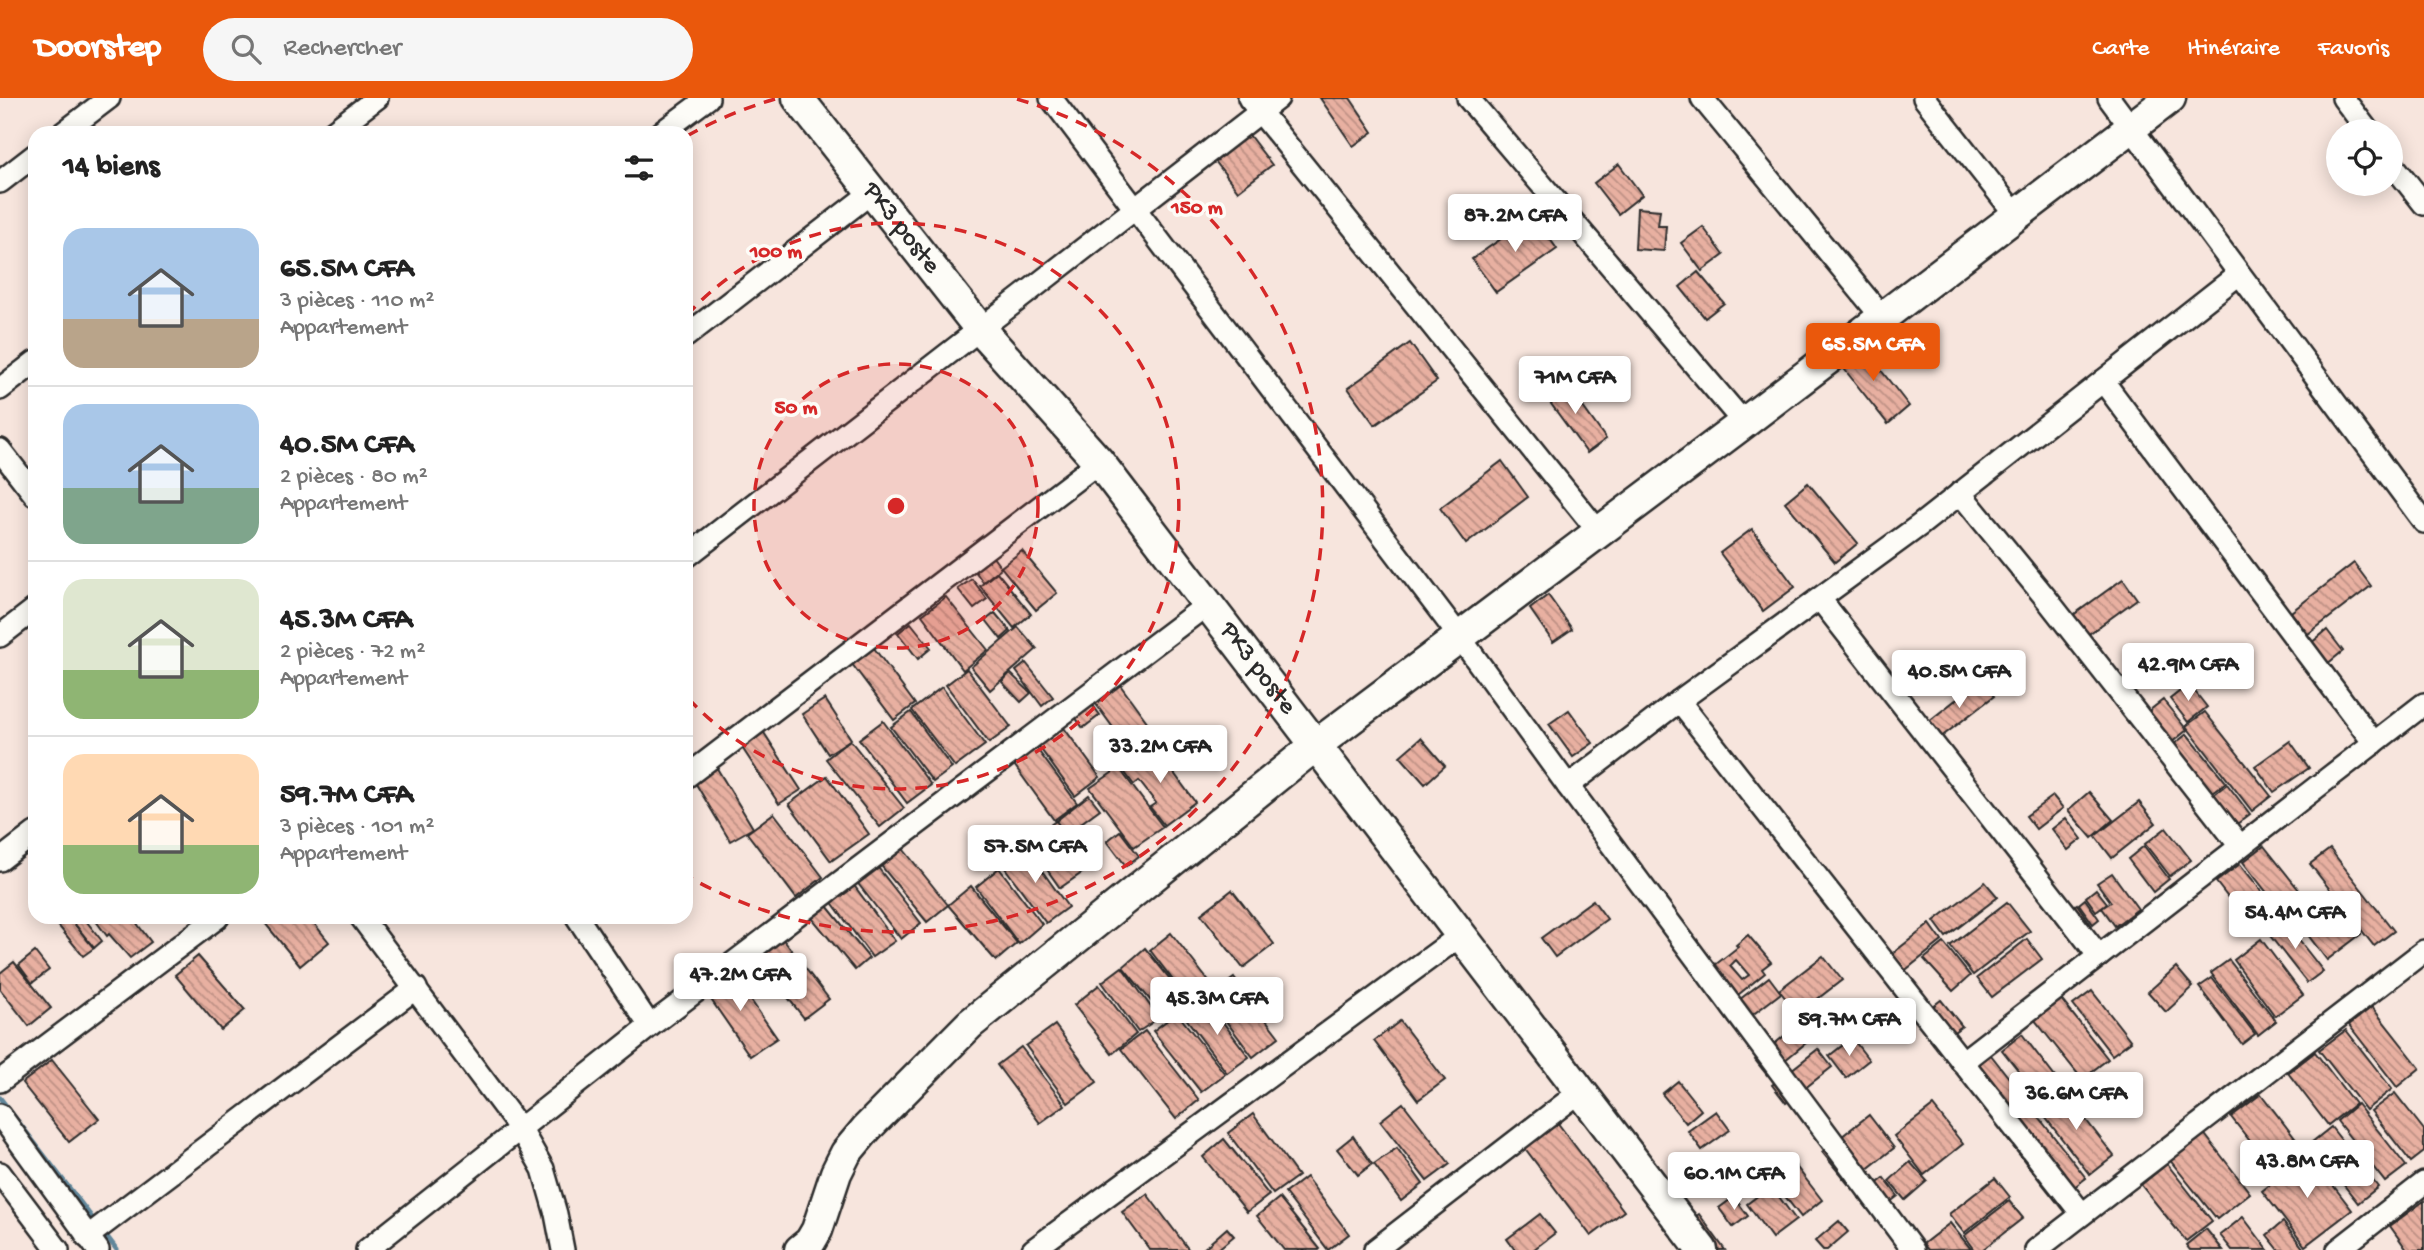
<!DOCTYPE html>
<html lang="fr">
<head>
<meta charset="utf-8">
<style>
	body { margin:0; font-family:"Gochi Hand",sans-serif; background:#f6f6f6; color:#222; height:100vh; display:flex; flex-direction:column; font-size:26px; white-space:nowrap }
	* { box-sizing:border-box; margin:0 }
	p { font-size:23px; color:#767676 }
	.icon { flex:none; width:38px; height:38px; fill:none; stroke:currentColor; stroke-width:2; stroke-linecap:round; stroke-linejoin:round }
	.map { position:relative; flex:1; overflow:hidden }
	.drawer { position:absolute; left:28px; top:28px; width:665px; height:798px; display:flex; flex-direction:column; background:#fff; border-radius:21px; box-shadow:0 4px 18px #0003 }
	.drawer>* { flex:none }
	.tools { position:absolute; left:2326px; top:21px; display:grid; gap:14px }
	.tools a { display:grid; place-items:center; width:77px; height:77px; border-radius:50%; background:#fff; box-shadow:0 4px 18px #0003; font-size:35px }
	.price { position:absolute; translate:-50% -60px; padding:0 16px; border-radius:7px; background:#fff; color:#222; font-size:23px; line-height:46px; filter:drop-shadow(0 2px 4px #0008) }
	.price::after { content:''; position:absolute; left:50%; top:42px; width:21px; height:16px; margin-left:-10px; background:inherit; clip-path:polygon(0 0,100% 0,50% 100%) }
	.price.on { background:#ea580c; color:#fff }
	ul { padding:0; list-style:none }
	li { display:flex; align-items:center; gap:21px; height:175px; padding:0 35px }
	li+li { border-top:2px solid #e0e0e0 }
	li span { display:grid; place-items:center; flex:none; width:196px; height:140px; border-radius:21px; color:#555 }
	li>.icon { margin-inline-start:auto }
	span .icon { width:84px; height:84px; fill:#fffc; stroke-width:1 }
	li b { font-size:30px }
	h2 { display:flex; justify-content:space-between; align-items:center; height:84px; padding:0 35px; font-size:30px }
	header { display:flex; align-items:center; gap:42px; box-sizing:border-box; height:98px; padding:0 35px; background:#ea580c; color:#fff }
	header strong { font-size:33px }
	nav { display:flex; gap:38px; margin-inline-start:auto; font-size:24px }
	.search { width:490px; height:63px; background:#f6f6f6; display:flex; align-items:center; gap:18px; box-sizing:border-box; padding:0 24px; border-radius:38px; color:#767676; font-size:26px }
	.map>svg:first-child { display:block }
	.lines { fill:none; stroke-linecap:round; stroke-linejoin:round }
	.stream { stroke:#60869a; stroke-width:5 }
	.building { fill:url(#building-back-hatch); stroke:#2b2b2b; stroke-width:2; fill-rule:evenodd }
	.street-casing { stroke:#2b2b2b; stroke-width:26 }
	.secondary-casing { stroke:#2b2b2b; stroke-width:35 }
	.street { stroke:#fdfcf7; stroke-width:21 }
	.secondary { stroke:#fdfcf7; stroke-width:30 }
	.ring { fill:none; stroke:#d62828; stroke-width:3.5; stroke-dasharray:12 9 }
	.labels { text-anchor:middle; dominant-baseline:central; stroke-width:7; stroke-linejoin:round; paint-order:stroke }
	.street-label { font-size:26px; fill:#2b2b2b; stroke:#fdfcf7 }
	.centre { fill:#d62828; stroke:#fdfcf7; stroke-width:3.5 }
	.ring-label { font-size:21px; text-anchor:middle; font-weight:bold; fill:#d62828; stroke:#fdfcf7; stroke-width:7; stroke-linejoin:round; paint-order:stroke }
</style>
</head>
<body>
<header>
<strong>Doorstep</strong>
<div class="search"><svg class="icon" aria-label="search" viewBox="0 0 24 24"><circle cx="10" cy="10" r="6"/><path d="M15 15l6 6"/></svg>Rechercher</div>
<nav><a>Carte</a><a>Itinéraire</a><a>Favoris</a></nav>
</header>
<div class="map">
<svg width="2424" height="1152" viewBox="0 0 2424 1152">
	<defs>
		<pattern id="building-back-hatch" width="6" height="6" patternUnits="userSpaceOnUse" patternTransform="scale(1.75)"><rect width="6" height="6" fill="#e8b0a1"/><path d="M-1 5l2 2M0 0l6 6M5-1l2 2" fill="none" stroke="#bc8f83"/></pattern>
	</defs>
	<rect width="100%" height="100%" fill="#f7e5dd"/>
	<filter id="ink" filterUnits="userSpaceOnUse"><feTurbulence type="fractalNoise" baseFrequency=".0143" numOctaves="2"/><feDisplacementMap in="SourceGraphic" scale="14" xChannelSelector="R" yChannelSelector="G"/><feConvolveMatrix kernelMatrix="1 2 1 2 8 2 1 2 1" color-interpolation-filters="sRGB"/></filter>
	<g filter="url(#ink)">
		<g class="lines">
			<g class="stream">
				<polyline points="0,1000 96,1125"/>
				<polyline points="102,1132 117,1152"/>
			</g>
		</g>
		<g class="building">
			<polygon points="1320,0 1350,0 1373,34 1353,48"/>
			<polygon points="1246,33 1272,67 1238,93 1212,59"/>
			<polygon points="1619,66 1642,97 1618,116 1594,85"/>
			<polygon points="1637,110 1660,112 1658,128 1666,128 1664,153 1635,151"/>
			<polygon points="1534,118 1557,151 1496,194 1472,161"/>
			<polygon points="1703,129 1724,157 1702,173 1681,145"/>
			<polygon points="1698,174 1724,205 1705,220 1680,189"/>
			<polygon points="1859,244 1909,308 1888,326 1837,262"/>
			<polygon points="1410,245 1437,283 1375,327 1348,290"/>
			<polygon points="1563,281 1606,341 1587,355 1543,295"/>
			<polygon points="1502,363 1528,399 1466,446 1440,410"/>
			<polygon points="1808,385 1858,445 1835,464 1785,404"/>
			<polygon points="1752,431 1795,489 1763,513 1720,455"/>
			<polygon points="1022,453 1057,495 1036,512 1001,469"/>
			<polygon points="990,455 1001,470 983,484 972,469"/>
			<polygon points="2354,465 2371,488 2308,536 2291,514"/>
			<polygon points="997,474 1031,516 1014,530 980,488"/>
			<polygon points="972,481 987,501 974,511 958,491"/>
			<polygon points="2123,481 2137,501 2079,543 2065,523"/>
			<polygon points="1548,497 1572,531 1553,544 1530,511"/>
			<polygon points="946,499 988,552 963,572 922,517"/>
			<polygon points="995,515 1010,533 1001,541 986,522"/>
			<polygon points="911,525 931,550 918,561 898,535"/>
			<polygon points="1018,529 1037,551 990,592 971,569"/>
			<polygon points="2327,532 2343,553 2327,566 2310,546"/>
			<polygon points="874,550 915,606 894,622 852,566"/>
			<polygon points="1026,565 1053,599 1042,608 1016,573"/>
			<polygon points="967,571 1011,629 989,645 946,587"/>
			<polygon points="1010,575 1031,595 1021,604 1002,584"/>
			<polygon points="1981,582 1994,598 1936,643 1924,627"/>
			<polygon points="1118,584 1153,632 1128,650 1093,602"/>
			<polygon points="2189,586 2207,609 2188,624 2170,601"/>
			<polygon points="942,589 985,647 955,669 912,612"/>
			<polygon points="825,601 851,641 828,656 802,616"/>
			<polygon points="2163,602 2187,632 2156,657 2132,626"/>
			<polygon points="1092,606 1100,617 1083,630 1075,619"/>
			<polygon points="1569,612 1593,645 1573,659 1549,626"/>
			<polygon points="911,614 952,670 933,684 891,629"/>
			<polygon points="2205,614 2271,698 2252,713 2186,628"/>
			<polygon points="883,623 931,687 907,705 859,641"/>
			<polygon points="1059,623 1100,679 1075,698 1034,642"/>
			<polygon points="759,627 801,692 779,706 737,642"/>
			<polygon points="2187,636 2226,684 2196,707 2158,659"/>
			<polygon points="1421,640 1445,668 1425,686 1400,658"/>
			<polygon points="850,642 904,710 880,729 826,661"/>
			<polygon points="2290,643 2309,670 2274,694 2255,668"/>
			<polygon points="1034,647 1077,705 1054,722 1012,664"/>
			<polygon points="1155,649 1195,704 1164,727 1150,709 1156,705 1139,683 1134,687 1123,672"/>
			<polygon points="715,667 753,730 730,743 693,681"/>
			<polygon points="1119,670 1163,729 1134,749 1090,690"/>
			<polygon points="827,678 869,736 831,763 789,706"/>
			<polygon points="2227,686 2250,716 2220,739 2198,709"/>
			<polygon points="2089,694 2113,722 2092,740 2068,712"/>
			<polygon points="1089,697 1100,711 1066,736 1056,723"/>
			<polygon points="2053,698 2063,710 2036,731 2026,718"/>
			<polygon points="2139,704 2156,725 2112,760 2095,738"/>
			<polygon points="774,715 823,779 796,800 747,735"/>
			<polygon points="2066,720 2082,741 2068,752 2052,731"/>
			<polygon points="1056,723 1089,770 1060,790 1027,743"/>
			<polygon points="2166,730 2191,762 2170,778 2145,746"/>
			<polygon points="1120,733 1139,758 1126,768 1107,743"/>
			<polygon points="900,747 948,807 927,824 878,764"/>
			<polygon points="2144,748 2169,781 2153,794 2128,761"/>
			<polygon points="2264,748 2307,802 2286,819 2243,764"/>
			<polygon points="1025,749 1068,809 1046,825 1002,766"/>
			<polygon points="2330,751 2394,833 2374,848 2310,766"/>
			<polygon points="2240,766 2271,805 2247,824 2216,784"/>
			<polygon points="876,767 921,825 901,841 856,783"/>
			<polygon points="999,770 1042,826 1019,846 976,789"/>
			<polygon points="2112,775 2138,811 2115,828 2102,810 2111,804 2097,785"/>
			<polygon points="1985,784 1998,799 1946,839 1934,823"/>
			<polygon points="853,786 895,843 872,859 831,803"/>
			<polygon points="971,788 1017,845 996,863 948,807"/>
			<polygon points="2096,791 2107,805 2096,813 2086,799"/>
			<polygon points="1232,792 1274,846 1243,870 1201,816"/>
			<polygon points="2085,801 2099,821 2093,826 2079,806"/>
			<polygon points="2334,801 2361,836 2327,862 2301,828"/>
			<polygon points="1593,802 1607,821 1555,859 1541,840"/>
			<polygon points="2007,804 2030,833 1973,877 1950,848"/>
			<polygon points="2077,806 2092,828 2087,832 2071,810"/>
			<polygon points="827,808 869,860 855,872 812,820"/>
			<polygon points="65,819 69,819 94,850 83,858 57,826"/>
			<polygon points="69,819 83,819 102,843 94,850"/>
			<polygon points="93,819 132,819 151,844 130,860 109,836 107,838"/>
			<polygon points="260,819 309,819 329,844 300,868"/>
			<polygon points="2283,822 2323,873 2307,885 2267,834"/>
			<polygon points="1930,826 1942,843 1888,886 1874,870"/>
			<polygon points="1171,835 1214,890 1192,907 1150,852"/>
			<polygon points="779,836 829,901 804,920 753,855"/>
			<path d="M1748,837L1771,864L1762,871L1765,875L1733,901L1700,876L1714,865L1715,867L1738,849L1736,847ZM1736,862L1749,877L1742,882L1730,868Z"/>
			<polygon points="2027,841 2042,861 1992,899 1977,880"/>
			<polygon points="2261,841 2303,897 2275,918 2234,862"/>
			<polygon points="1944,845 1970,878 1953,893 1924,861"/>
			<polygon points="1145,850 1187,902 1165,920 1123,869"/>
			<polygon points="35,854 49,872 32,885 19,867"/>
			<polygon points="198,858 245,912 221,932 175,877"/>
			<polygon points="1823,858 1842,882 1798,916 1779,892"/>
			<polygon points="2229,862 2276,923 2258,937 2211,875"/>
			<polygon points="14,864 51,910 29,928 0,891 0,875"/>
			<polygon points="1122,869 1159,920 1138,934 1102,884"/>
			<polygon points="2176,869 2193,889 2166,914 2148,894"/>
			<polygon points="730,872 777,940 750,958 703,890"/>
			<polygon points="1769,879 1781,895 1734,931 1722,915"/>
			<polygon points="1234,880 1279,939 1253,959 1208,899"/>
			<polygon points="2212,880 2255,936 2242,946 2199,889"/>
			<polygon points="1099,887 1136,936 1112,956 1074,907"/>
			<polygon points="2092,893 2131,943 2112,957 2073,907"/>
			<polygon points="2060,900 2108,961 2082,981 2034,921"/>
			<polygon points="1941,902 1962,928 1939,945 1919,919"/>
			<polygon points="1207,903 1249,959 1227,975 1185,919"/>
			<polygon points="2372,909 2420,970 2397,989 2349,927"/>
			<polygon points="1177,915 1225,976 1201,994 1153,933"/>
			<polygon points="1400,923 1445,982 1418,1002 1374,943"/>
			<polygon points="1055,927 1097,984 1068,1005 1026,948"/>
			<polygon points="1795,929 1807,944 1767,977 1755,962"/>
			<polygon points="2346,932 2392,991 2366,1012 2319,952"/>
			<polygon points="1145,933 1199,1002 1176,1021 1121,951"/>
			<polygon points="2022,936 2061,987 2042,1002 2002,952"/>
			<polygon points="1852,940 1869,962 1846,980 1829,958"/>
			<polygon points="1021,949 1065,1007 1040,1025 997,967"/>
			<polygon points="1818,951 1832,969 1786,1005 1772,987"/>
			<polygon points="2315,954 2355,1006 2328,1027 2288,975"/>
			<polygon points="1991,957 2031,1008 2002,1030 1962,980"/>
			<polygon points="52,962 99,1021 69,1044 22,985"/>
			<polygon points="1678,983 1701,1012 1686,1025 1662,996"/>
			<polygon points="2062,991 2114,1058 2090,1077 2038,1010"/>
			<polygon points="2395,995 2424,1032 2424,1054 2411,1064 2371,1013"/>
			<polygon points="2261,996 2308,1057 2279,1080 2231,1019"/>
			<polygon points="1403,1005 1450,1066 1427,1083 1380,1023"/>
			<polygon points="2357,1006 2406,1068 2385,1084 2337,1023"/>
			<polygon points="1933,1008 1963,1046 1924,1077 1894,1038"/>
			<polygon points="2033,1012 2086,1080 2056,1103 2003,1036"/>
			<polygon points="1716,1013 1730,1032 1702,1052 1688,1033"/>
			<polygon points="1253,1016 1298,1078 1273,1096 1228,1035"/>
			<polygon points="1869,1017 1894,1050 1848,1086 1822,1054"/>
			<polygon points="1557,1024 1624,1113 1591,1138 1524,1049"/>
			<polygon points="2331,1029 2378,1089 2358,1105 2311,1045"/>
			<polygon points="2203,1034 2250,1095 2217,1121 2169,1061"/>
			<polygon points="1353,1038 1372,1066 1358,1077 1337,1051"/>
			<polygon points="1224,1041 1269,1097 1247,1114 1203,1059"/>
			<polygon points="1397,1050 1423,1086 1401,1103 1374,1066"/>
			<polygon points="2309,1056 2352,1112 2305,1148 2262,1093"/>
			<polygon points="1910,1064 1927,1083 1905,1102 1889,1083"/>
			<polygon points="2167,1066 2212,1123 2186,1143 2141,1087"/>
			<polygon points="1795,1067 1822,1102 1801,1119 1774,1084"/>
			<polygon points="1716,1070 1731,1086 1720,1095 1706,1079"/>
			<polygon points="1306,1079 1349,1136 1328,1152 1285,1095"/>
			<polygon points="1884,1080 1898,1098 1873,1117 1859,1100"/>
			<polygon points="1995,1080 2010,1099 1964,1135 1949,1116"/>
			<polygon points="1771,1088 1796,1122 1772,1140 1747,1106"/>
			<polygon points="1147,1096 1189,1152 1150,1152 1122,1114"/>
			<polygon points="1734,1099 1748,1118 1733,1129 1719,1110"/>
			<polygon points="1279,1100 1320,1151 1319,1152 1284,1152 1257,1118"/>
			<polygon points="2009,1103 2023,1120 1982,1152 1974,1152 1964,1138"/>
			<polygon points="2424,1103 2424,1152 2407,1152 2390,1128"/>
			<polygon points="1540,1116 1555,1135 1533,1152 1515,1152 1507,1141"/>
			<polygon points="1699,1116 1725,1152 1692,1152 1677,1131"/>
			<polygon points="2243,1119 2268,1152 2232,1152 2220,1137"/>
			<polygon points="1839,1123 1848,1134 1827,1152 1823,1152 1815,1143"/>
			<polygon points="2283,1124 2303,1150 2301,1152 2279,1152 2267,1137"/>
			<polygon points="1950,1125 1971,1151 1928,1152 1923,1146"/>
			<polygon points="1227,1130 1234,1138 1217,1152 1202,1152"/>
			<polygon points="2206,1131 2223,1152 2190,1152 2186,1147"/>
		</g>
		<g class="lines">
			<g class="street-casing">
				<g id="street">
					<polyline points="1051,0 1459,538 1568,688 1913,1152"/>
					<polyline points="1249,0 1598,433"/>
					<polyline points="1468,0 1744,325"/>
					<polyline points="1702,0 1882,219"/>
					<polyline points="1924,0 2016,117"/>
					<polyline points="2109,0 2424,424"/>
					<polyline points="2343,0 2368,33"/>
					<polyline points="63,35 109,0"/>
					<polyline points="331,35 377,0"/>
					<polyline points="661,35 708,0"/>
					<polyline points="2390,63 2424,106"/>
					<polyline points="0,84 35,57"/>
					<polyline points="686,238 872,94"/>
					<polyline points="2103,283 2374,645"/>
					<polyline points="0,291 35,264"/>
					<polyline points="0,352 35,397"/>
					<polyline points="1960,395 2049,504 2240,748"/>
					<polyline points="686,459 1278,0"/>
					<polyline points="1820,501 2099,858"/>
					<polyline points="0,538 35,511"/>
					<polyline points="1679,603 2082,1116"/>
					<polyline points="686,679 1099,364"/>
					<polyline points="1568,688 1679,603 1920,427 2239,176"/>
					<polyline points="0,762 35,735"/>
					<polyline points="361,819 521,1032 543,1071 556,1116 563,1152"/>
					<polyline points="577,819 650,928"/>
					<polyline points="1962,964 2424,606"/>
					<polyline points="0,983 218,819"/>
					<polyline points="0,1017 98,1152"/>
					<polyline points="0,1075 58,1152"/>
					<polyline points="87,1139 416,890"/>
					<polyline points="367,1152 650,928 1208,506"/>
					<polyline points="1033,1152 1461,837"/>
					<polyline points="1375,1152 1581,993"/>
					<polyline points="2036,1152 2424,853"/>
					<polyline points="2338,1152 2424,1085"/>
				</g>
			</g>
			<g class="secondary-casing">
				<g id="secondary">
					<path id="s1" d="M798,0L980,231L1099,364L1702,1152"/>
					<polyline points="800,1152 810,1144 817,1132 836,1075 846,1055 866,1031 970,926 1316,647 1744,325 2170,0"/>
				</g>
			</g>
			<use href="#street" class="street"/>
			<use href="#secondary" class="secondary"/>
		</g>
	</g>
	<circle cx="896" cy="408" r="142" fill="#d62828" fill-opacity=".12"/>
	<g class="ring">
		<circle cx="896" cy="408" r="142"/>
		<path d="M687 217A283 283 0 1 1 687 599"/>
		<path d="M687 38A425 425 0 0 1 775 1M1017 1A425 425 0 1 1 687 778"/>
	</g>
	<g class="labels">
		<g class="street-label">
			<text stroke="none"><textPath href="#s1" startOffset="166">PK3 poste</textPath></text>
			<text stroke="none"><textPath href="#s1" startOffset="733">PK3 poste</textPath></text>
		</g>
	</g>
	<circle cx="896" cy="408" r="10" class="centre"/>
	<g class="ring-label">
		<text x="1197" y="115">150 m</text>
		<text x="776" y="159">100 m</text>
		<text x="796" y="315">50 m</text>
	</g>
</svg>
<div class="tools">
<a><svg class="icon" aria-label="locate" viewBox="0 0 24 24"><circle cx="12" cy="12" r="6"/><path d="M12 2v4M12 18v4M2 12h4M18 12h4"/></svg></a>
</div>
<b class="price" style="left:1515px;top:156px">87.2M CFA</b>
<b class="price on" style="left:1873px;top:285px">65.5M CFA</b>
<b class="price" style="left:1575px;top:318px">71M CFA</b>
<b class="price" style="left:2188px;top:605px">42.9M CFA</b>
<b class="price" style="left:1959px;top:612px">40.5M CFA</b>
<b class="price" style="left:1160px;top:687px">33.2M CFA</b>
<b class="price" style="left:1035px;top:787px">57.5M CFA</b>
<b class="price" style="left:2295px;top:853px">54.4M CFA</b>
<b class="price" style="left:740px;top:915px">47.2M CFA</b>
<b class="price" style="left:1217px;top:939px">45.3M CFA</b>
<b class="price" style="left:1849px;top:960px">59.7M CFA</b>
<b class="price" style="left:2076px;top:1034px">36.6M CFA</b>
<b class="price" style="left:2307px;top:1102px">43.8M CFA</b>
<b class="price" style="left:1734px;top:1114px">60.1M CFA</b>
<section class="drawer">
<h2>14 biens<svg class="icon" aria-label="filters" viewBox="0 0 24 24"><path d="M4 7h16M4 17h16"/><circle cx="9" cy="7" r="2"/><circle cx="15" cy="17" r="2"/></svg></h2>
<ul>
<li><span style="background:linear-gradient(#a9c7e8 65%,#b9a48a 0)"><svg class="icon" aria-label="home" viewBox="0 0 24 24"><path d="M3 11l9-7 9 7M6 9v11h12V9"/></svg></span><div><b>65.5M CFA</b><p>3 pièces · 110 m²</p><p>Appartement</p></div></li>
<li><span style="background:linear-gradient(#a9c7e8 60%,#7fa58c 0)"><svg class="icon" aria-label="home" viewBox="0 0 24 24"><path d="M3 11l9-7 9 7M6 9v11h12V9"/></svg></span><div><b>40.5M CFA</b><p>2 pièces · 80 m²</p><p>Appartement</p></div></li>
<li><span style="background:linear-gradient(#dfe7d0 65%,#8fb573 0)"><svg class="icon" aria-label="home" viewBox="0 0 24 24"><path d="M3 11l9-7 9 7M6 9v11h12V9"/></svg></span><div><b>45.3M CFA</b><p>2 pièces · 72 m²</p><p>Appartement</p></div></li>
<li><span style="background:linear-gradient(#ffd9b3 65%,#8fb573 0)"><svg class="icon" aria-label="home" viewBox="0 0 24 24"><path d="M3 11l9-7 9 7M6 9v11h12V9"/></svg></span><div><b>59.7M CFA</b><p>3 pièces · 101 m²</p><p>Appartement</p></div></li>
</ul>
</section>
</div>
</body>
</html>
